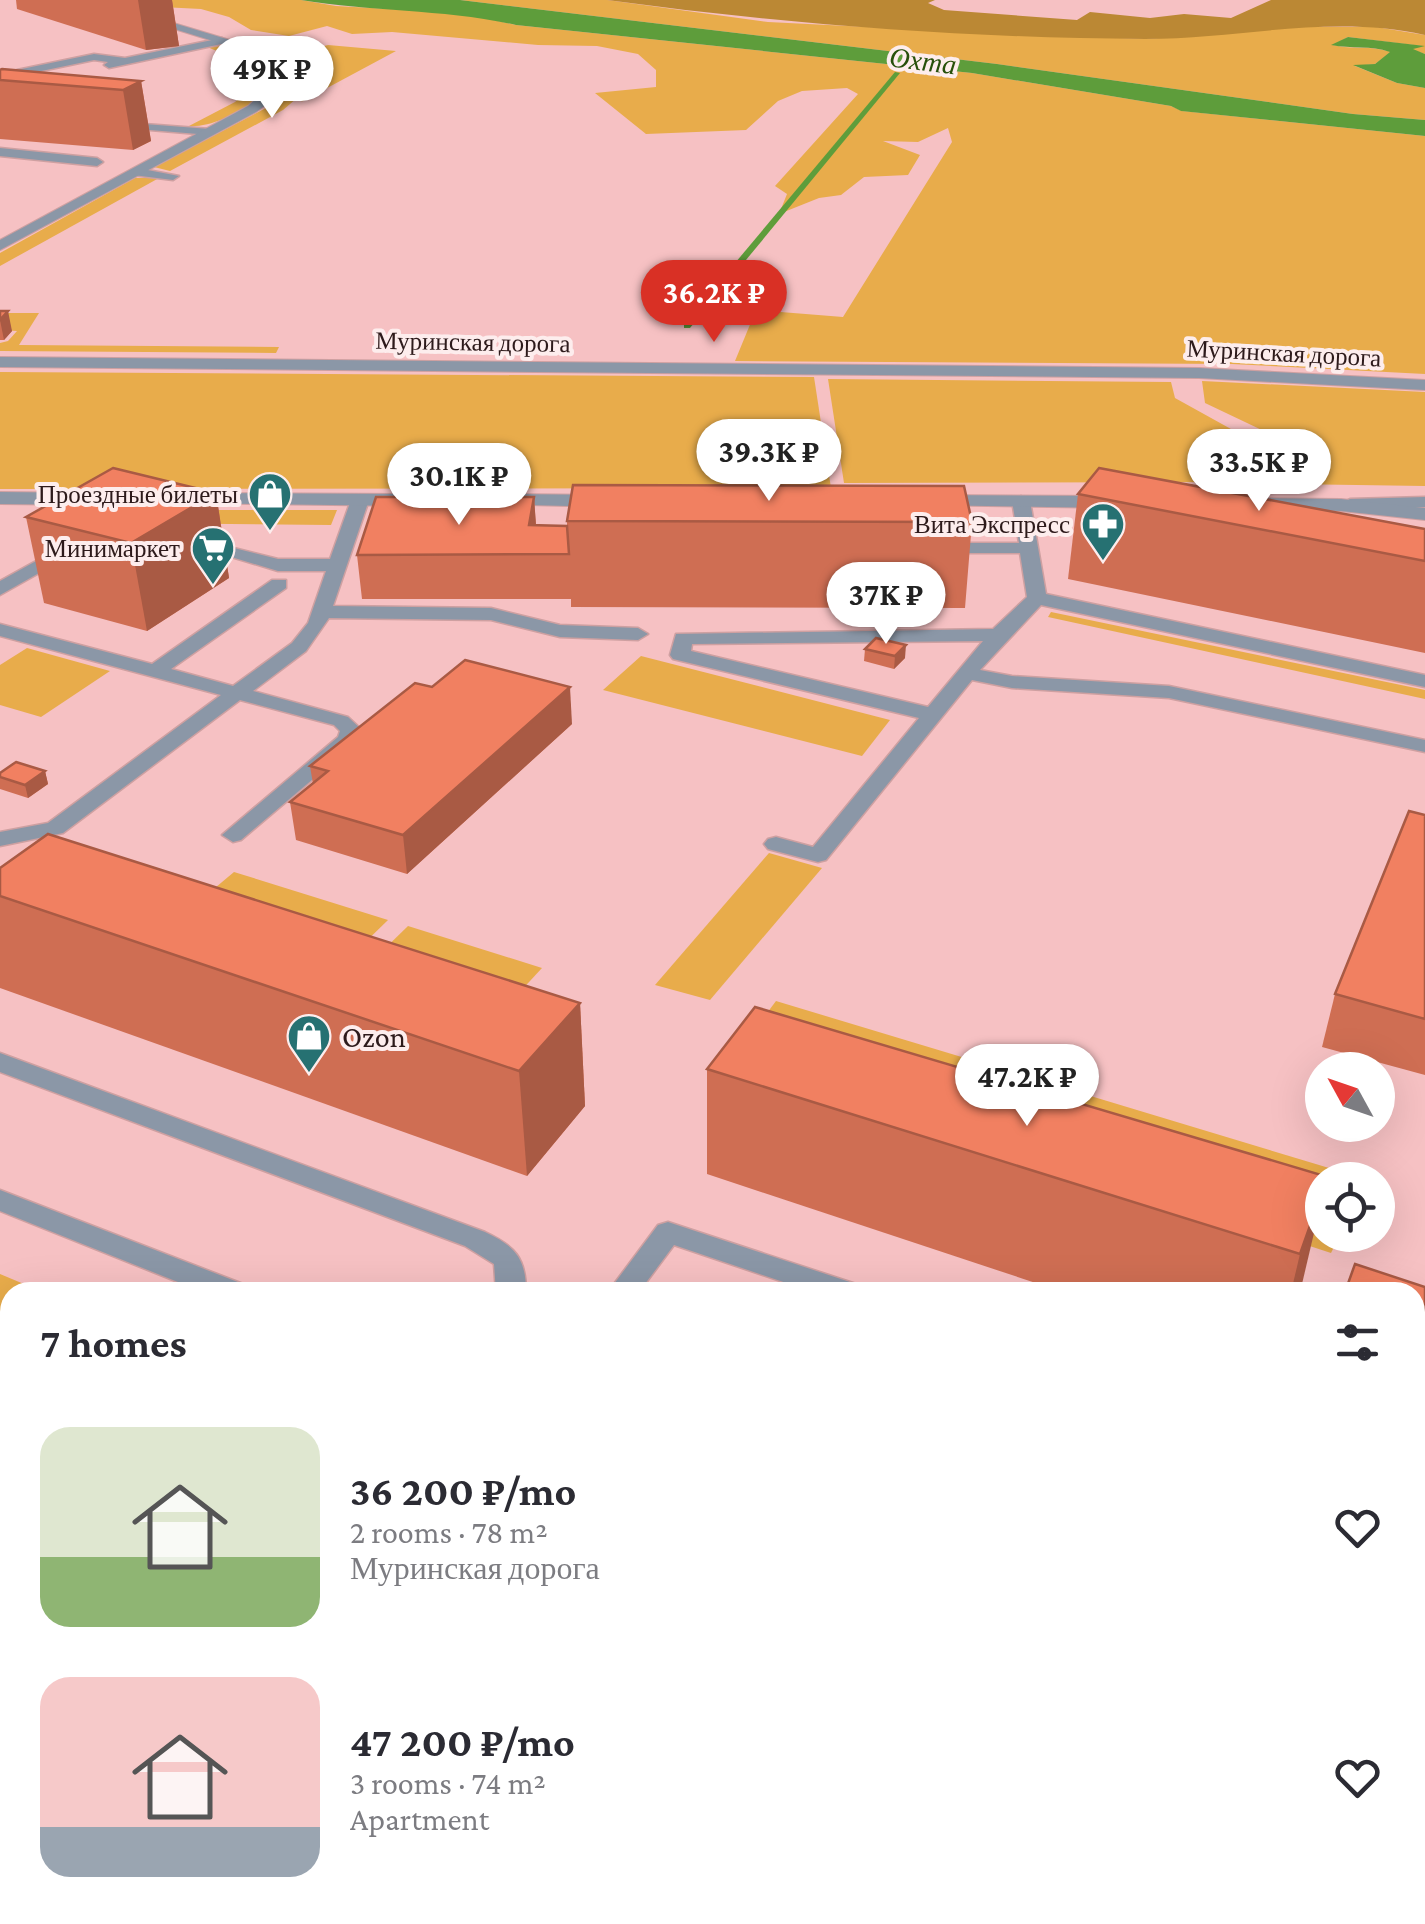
<!DOCTYPE html>
<html lang="en">
<head>
<meta charset="utf-8">
<style>
	body { margin:0; font-family:"Crimson Pro",serif; background:#f2f2f3; color:#2b2b33; height:100vh; display:flex; flex-direction:column; font-size:38px; white-space:nowrap }
	* { box-sizing:border-box; margin:0 }
	p { font-size:32px; color:#7c7c81 }
	.icon { flex:none; width:55px; height:55px; fill:none; stroke:currentColor; stroke-width:2; stroke-linecap:round; stroke-linejoin:round }
	.map { position:relative; flex:1; overflow:hidden }
	.panel { position:absolute; left:0px; top:1282px; width:1425px; height:642px; display:flex; flex-direction:column; background:#fff; border-radius:30px 30px 0 0; box-shadow:0 10px 40px #0002 }
	.panel>* { flex:none }
	.needle { width:65px; rotate:310deg }
	.tools { position:absolute; left:1305px; top:1052px; display:grid; gap:20px }
	.tools a { display:grid; place-items:center; width:90px; height:90px; border-radius:50%; background:#fff; box-shadow:0 10px 40px #0002; font-size:50px }
	.price { position:absolute; translate:-50% -85px; padding:0 22px; border-radius:35px; background:#fff; color:#222; font-size:32px; line-height:65px; filter:drop-shadow(0 2px 5px #0008) }
	.price::after { content:''; position:absolute; left:50%; top:60px; width:30px; height:22px; margin-left:-15px; background:inherit; clip-path:polygon(0 0,100% 0,50% 100%) }
	.price.current { background:#d93025; color:#fff }
	ul { padding:0; list-style:none }
	li { display:flex; align-items:center; gap:30px; height:250px; padding:0 40px }
	li span { display:grid; place-items:center; flex:none; width:280px; height:200px; border-radius:30px; color:#555 }
	li>.icon { margin-inline-start:auto }
	span .icon { width:120px; height:120px; fill:#fffc; stroke-width:1 }
	li b { font-size:42px }
	h2 { display:flex; justify-content:space-between; align-items:center; height:120px; padding:0 40px; font-size:42px }
	.map>svg:first-child { display:block }
	.green { fill:#e8ac4b }
	.forest { fill:#bb8834 }
	.water { fill:#5e9d3b }
	.lines { fill:none; stroke-linecap:round; stroke-linejoin:round }
	.stream { fill:#5e9d3b; fill-rule:evenodd }
	.service-casing { stroke:#cea0a1; stroke-width:3 }
	.minor-casing { stroke:#cea0a1; stroke-width:2 }
	.tertiary-casing { stroke:#cea0a1; stroke-width:2 }
	.service { fill:#8b97a7; fill-rule:evenodd }
	.minor { fill:#8b97a7; fill-rule:evenodd }
	.tertiary { fill:#8b97a7; fill-rule:evenodd }
	.wall { fill:#cf6e53 }
	.shaded-wall { fill:#a95a44 }
	.building { fill:#f18061; stroke:#a95a44; stroke-width:2.5 }
	.labels { text-anchor:middle; dominant-baseline:central; stroke-width:8; stroke-linejoin:round; paint-order:stroke }
	.far-street-label { font-size:25px; fill:#2d1a1b; stroke:#fdeded }
	.far-poi-label { font-size:25px; fill:#2d1a1b; stroke:#fdeded; text-anchor:end }
	.far-water-label { font-size:28px; font-style:italic; fill:#27500b; stroke:#fdeded }
	.poi-label { font-size:30px; fill:#2d1a1b; stroke:#fdeded; text-anchor:start }
</style>
</head>
<body>
<div class="map">
<svg width="1425" height="1924" viewBox="0 0 1425 1924">
	<rect width="100%" height="100%" fill="#f6c1c3"/>
	<g class="green">
		<polygon points="121,0 301,0 336,6 463,13 516,25 972,73 1171,106 1182,111 1425,136 1425,374 1232,364 735,361 756,310 843,317 952,142 948,128 918,142 883,141 920,155 908,175 864,177 841,195 819,198 779,214 787,194 775,186 858,94 847,88 802,91 778,101 746,130 646,134 595,93 656,87 656,70 638,54 597,46 538,45 392,32 352,34 327,26 289,36 251,30 229,17 201,9 142,6"/>
		<path d="M460,0H607L768,22L1029,35L1149,39L1279,27H1376L1425,35V54L1410,49L1422,46L1348,37L1333,45C1354,50 1369,45 1391,52L1375,64L1355,66L1397,83L1425,88V120L1353,114L997,64Z"/>
		<polygon points="328,45 396,51 301,102 311,92 317,76 309,61 298,53"/>
		<path d="M223,46L264,66C285,97 214,129 189,126L235,102L252,87L253,74L244,62L207,47Z"/>
		<polygon points="294,55 310,76 304,92 283,110 170,171 154,167 264,109 285,92 291,77 277,58"/>
		<polygon points="135,178 159,178 0,266 0,253"/>
		<polygon points="0,313 39,313 19,345 279,347 276,353 0,351 0,343 8,341 17,331 0,330"/>
		<polygon points="0,372 814,377 831,488 0,489"/>
		<polygon points="828,379 1171,382 1175,398 1249,439 1275,464 1268,482 844,483"/>
		<polygon points="1202,381 1425,392 1425,486 1288,484 1295,464 1266,432 1205,403"/>
		<polygon points="199,510 337,510 331,525 125,523"/>
		<polygon points="1051,612 1425,690 1425,699 1048,617"/>
		<polygon points="27,648 110,671 41,717 0,705 0,665"/>
		<polygon points="641,656 890,720 862,756 603,690"/>
		<polygon points="769,853 822,868 710,1000 655,985"/>
		<polygon points="234,872 388,920 348,959 191,908"/>
		<polygon points="408,926 542,968 504,1009 368,965"/>
		<polygon points="776,1001 1359,1177 1335,1180 1306,1173 1289,1215 1322,1227 1322,1235 1340,1235 1331,1253 734,1057"/>
		<polygon points="0,1274 43,1292 10,1292 10,1407 0,1402"/>
		<polygon points="0,1825 10,1829 10,1915 251,1915 274,1924 0,1924"/>
	</g>
	<path class="forest" d="M607,0H935L928,3L944,10L1077,20L1090,12L1150,18L1184,14L1231,18L1271,0H1425V35C1331,14 1239,39 1145,39C965,38 785,24 607,0Z"/>
	<g class="water">
		<path d="M301,0H460L997,64L1353,114L1425,120V136L1181,111L1171,106L972,73L516,25C445,9 373,12 301,0Z"/>
		<path d="M1348,37L1425,46L1413,49L1425,54V88L1397,83L1353,65L1375,64L1390,52C1370,45 1352,49 1331,45Z"/>
	</g>
	<g class="lines">
		<polygon class="stream" points="895,72 900,73 690,328 684,328 684,324"/>
		<g class="service-casing">
			<g id="service">
				<polygon points="222,38 226,43 109,68 104,65 108,62 94,60 27,74 31,100 20,108 33,113 0,130 0,122 17,114 4,109 19,99 17,70 94,54 125,58"/>
				<polygon points="118,122 210,129 216,132 210,135 114,127"/>
				<polygon points="0,148 97,158 103,162 97,166 0,156"/>
				<polygon points="137,168 179,176 173,180 133,175"/>
				<polygon points="360,495 369,500 333,606 491,608 560,625 638,628 648,634 638,640 560,637 491,620 329,618 306,651 253,691 348,717 362,730 359,740 241,840 233,842 222,835 338,737 340,731 334,725 240,700 63,833 0,846 0,832 48,823 221,695 0,636 0,624 152,664 272,580 286,580 286,588 171,669 233,686 292,643 308,623 326,571 278,571 185,543 194,538 278,559 330,559 351,500"/>
				<path d="M1021,496L1030,501L1046,594L1425,675V687L1041,605L980,670L1012,676L1169,686L1425,740V752L1169,698L1012,688L972,680L826,860L818,862L768,849L764,844L768,839L776,837L813,847L919,718L673,659L670,655L676,634L993,629L1027,597L1020,553H940L931,548L940,543H1019L1012,501ZM983,641L928,707L691,651L692,644Z"/>
				<polygon points="1425,497 1425,507 1350,509 1341,504 1350,499"/>
				<polygon points="65,545 71,547 71,555 0,595 0,581"/>
				<path d="M0,1053L485,1232C515,1246 526,1258 526,1292H496L494,1264L465,1246L0,1072Z"/>
				<polygon points="0,1190 243,1284 247,1292 203,1292 0,1211"/>
				<polygon points="668,1222 856,1284 860,1292 813,1292 674,1245 639,1292 608,1292 658,1225"/>
				<polygon points="1415,1631 1425,1635 1425,1667 1415,1663"/>
			</g>
		</g>
		<g class="minor-casing">
			<g id="minor">
				<polygon points="81,0 97,0 250,46 278,64 286,83 274,99 256,112 0,250 0,240 248,106 274,83 269,68 242,50"/>
				<polygon points="0,1718 10,1722 10,1760 0,1756"/>
				<polygon points="464,1915 523,1915 527,1924 468,1924"/>
			</g>
		</g>
		<g class="tertiary-casing">
			<g id="tertiary">
				<polygon points="0,357 1199,368 1425,380 1425,390 1199,378 0,367"/>
				<polygon points="0,492 94,493 104,499 94,505 0,504"/>
				<polygon points="182,493 409,494 419,500 409,506 175,503 175,495"/>
				<polygon points="497,494 609,495 619,501 609,507 490,504 487,500"/>
				<polygon points="932,495 1114,496 1124,502 1114,508 925,505 925,497"/>
				<polygon points="1257,498 1341,499 1425,508 1425,520 1341,511 1250,508 1250,500"/>
			</g>
		</g>
		<use href="#service" class="service"/>
		<use href="#minor" class="minor"/>
		<use href="#tertiary" class="tertiary"/>
	</g>
	<g class="wall">
		<polygon points="16,0 172,0 179,46 146,50 17,9"/>
		<polygon points="0,70 141,81 151,141 133,150 0,139"/>
		<polygon points="0,311 12,331 4,340 0,340"/>
		<polygon points="216,493 229,578 147,631 44,603 26,517"/>
		<polygon points="1078,494 1425,529 1425,653 1068,579"/>
		<polygon points="534,498 536,526 567,526 567,521 972,522 965,608 571,607 571,599 362,599 357,555"/>
		<polygon points="865,649 905,658 894,669 864,661"/>
		<polygon points="572,724 407,874 296,840 290,802 313,784 310,766"/>
		<polygon points="45,771 48,784 28,798 0,789 0,773"/>
		<polygon points="1425,815 1425,1075 1322,1047 1335,994"/>
		<polygon points="0,868 580,1003 585,1106 527,1176 0,988"/>
		<polygon points="707,1069 1322,1180 1299,1292 1063,1292 707,1174"/>
		<polygon points="1425,1287 1425,1511 1415,1507 1415,1292"/>
	</g>
	<g class="shaded-wall">
		<polygon points="138,0 172,0 179,46 146,50"/>
		<polygon points="141,81 151,141 133,150 123,90"/>
		<polygon points="8,311 12,331 4,340 0,320"/>
		<polygon points="216,493 229,578 147,631 131,543"/>
		<polygon points="534,497 537,540 529,525"/>
		<polygon points="906,645 905,658 894,669 895,656"/>
		<polygon points="570,687 572,724 407,874 403,835"/>
		<polygon points="45,771 48,784 28,798 25,785"/>
		<polygon points="580,1003 585,1106 527,1176 519,1071"/>
		<polygon points="1322,1192 1322,1199 1302,1284 1299,1292 1291,1292 1300,1254"/>
	</g>
	<g class="building">
		<polygon points="2,69 141,81 123,90 0,80 0,70"/>
		<polygon points="0,311 8,311 0,320"/>
		<polygon points="113,468 216,493 131,543 26,517"/>
		<polygon points="1099,468 1425,529 1425,561 1078,494"/>
		<polygon points="573,485 964,486 972,522 567,521"/>
		<polygon points="376,497 534,497 529,525 567,526 569,554 357,555"/>
		<polygon points="876,638 906,645 895,656 865,649"/>
		<polygon points="465,660 570,687 403,835 290,802 328,771 310,766 415,683 432,687"/>
		<polygon points="16,762 45,771 25,785 0,777 0,773"/>
		<polygon points="1409,811 1425,815 1425,1019 1335,994"/>
		<polygon points="48,834 580,1003 519,1071 0,896 0,868"/>
		<polygon points="755,1007 1328,1177 1327,1180 1322,1180 1322,1192 1300,1254 707,1069"/>
		<polygon points="1355,1264 1425,1287 1425,1389 1415,1386 1415,1292 1345,1292"/>
	</g>
	<defs>
		<g id="shop-pin" transform="scale(2.25)"><path d="M0 17L-7.5 6A9.5 9.5 0 1 1 7.5 6Z" fill="#267172" stroke="#fdeded"/><path d="M-5-2.5h2.3a2.7 3.5 0 0 1 5.4 0H5L5.5 6h-11ZM-1.5-2.5h3a1.5 2.3 0 0 0-3 0Z" fill="#fff"/></g>
		<g id="pharmacy-pin" transform="scale(2.25)"><path d="M0 17L-7.5 6A9.5 9.5 0 1 1 7.5 6Z" fill="#267172" stroke="#fdeded"/><path d="M-2-6h4v4h4v4h-4v4h-4v-4h-4v-4h4Z" fill="#fff"/></g>
		<g id="supermarket-pin" transform="scale(2.25)"><path d="M0 17L-7.5 6A9.5 9.5 0 1 1 7.5 6Z" fill="#267172" stroke="#fdeded"/><path d="M-6-5.5h2.5l.6 2H6L4.5 2H-2.5L-4.4-4H-6ZM-1.5 3.2a1.3 1.3 0 1 0 .1 0ZM3 3.2a1.3 1.3 0 1 0 .1 0Z" fill="#fff"/></g>
	</defs>
	<g fill-rule="evenodd">
		<use href="#shop-pin" x="270" y="494"/>
		<use href="#pharmacy-pin" x="1103" y="524"/>
		<use href="#supermarket-pin" x="213" y="548"/>
		<use href="#shop-pin" x="309" y="1036"/>
	</g>
	<g class="labels">
		<g class="far-street-label">
			<text transform="translate(473 342) rotate(1)">Муринская дорога</text>
			<text transform="translate(1284 353) rotate(3)">Муринская дорога</text>
		</g>
		<g class="far-poi-label">
			<text x="238" y="494">Проездные билеты</text>
			<text x="1070" y="524">Вита Экспресс</text>
			<text x="180" y="548">Минимаркет</text>
		</g>
		<g class="far-water-label">
			<text transform="translate(923 61) rotate(7)">Охта</text>
		</g>
		<g class="poi-label">
			<text x="342" y="1036">Ozon</text>
		</g>
	</g>
</svg>
<div class="tools">
<a><svg class="needle" viewBox="-14 -14 28 28"><path d="M0-13l5 13h-10z" fill="#e53935"/><path d="M0 13l5-13h-10z" fill="#7c7c81"/></svg></a>
<a><svg class="icon" aria-label="locate" viewBox="0 0 24 24"><circle cx="12" cy="12" r="6"/><path d="M12 2v4M12 18v4M2 12h4M18 12h4"/></svg></a>
</div>
<b class="price" style="left:272px;top:121px">49K ₽</b>
<b class="price current" style="left:714px;top:345px">36.2K ₽</b>
<b class="price" style="left:769px;top:504px">39.3K ₽</b>
<b class="price" style="left:1259px;top:514px">33.5K ₽</b>
<b class="price" style="left:459px;top:528px">30.1K ₽</b>
<b class="price" style="left:886px;top:647px">37K ₽</b>
<b class="price" style="left:1027px;top:1129px">47.2K ₽</b>
<section class="panel">
<h2>7 homes<svg class="icon" aria-label="filters" viewBox="0 0 24 24"><path d="M4 7h16M4 17h16"/><circle cx="9" cy="7" r="2"/><circle cx="15" cy="17" r="2"/></svg></h2>
<ul>
<li><span style="background:linear-gradient(#dfe7d0 65%,#8fb573 0)"><svg class="icon" aria-label="home" viewBox="0 0 24 24"><path d="M3 11l9-7 9 7M6 9v11h12V9"/></svg></span><div><b>36 200 ₽/mo</b><p>2 rooms · 78 m²</p><p>Муринская дорога</p></div><svg class="icon" aria-label="heart" viewBox="0 0 24 24"><path d="M12 20l-8-8c-3-5 5-10 8-4 3-6 11-1 8 4z"/></svg></li>
<li><span style="background:linear-gradient(#f6c9c9 75%,#9aa5b1 0)"><svg class="icon" aria-label="home" viewBox="0 0 24 24"><path d="M3 11l9-7 9 7M6 9v11h12V9"/></svg></span><div><b>47 200 ₽/mo</b><p>3 rooms · 74 m²</p><p>Apartment</p></div><svg class="icon" aria-label="heart" viewBox="0 0 24 24"><path d="M12 20l-8-8c-3-5 5-10 8-4 3-6 11-1 8 4z"/></svg></li>
</ul>
</section>
</div>
</body>
</html>
